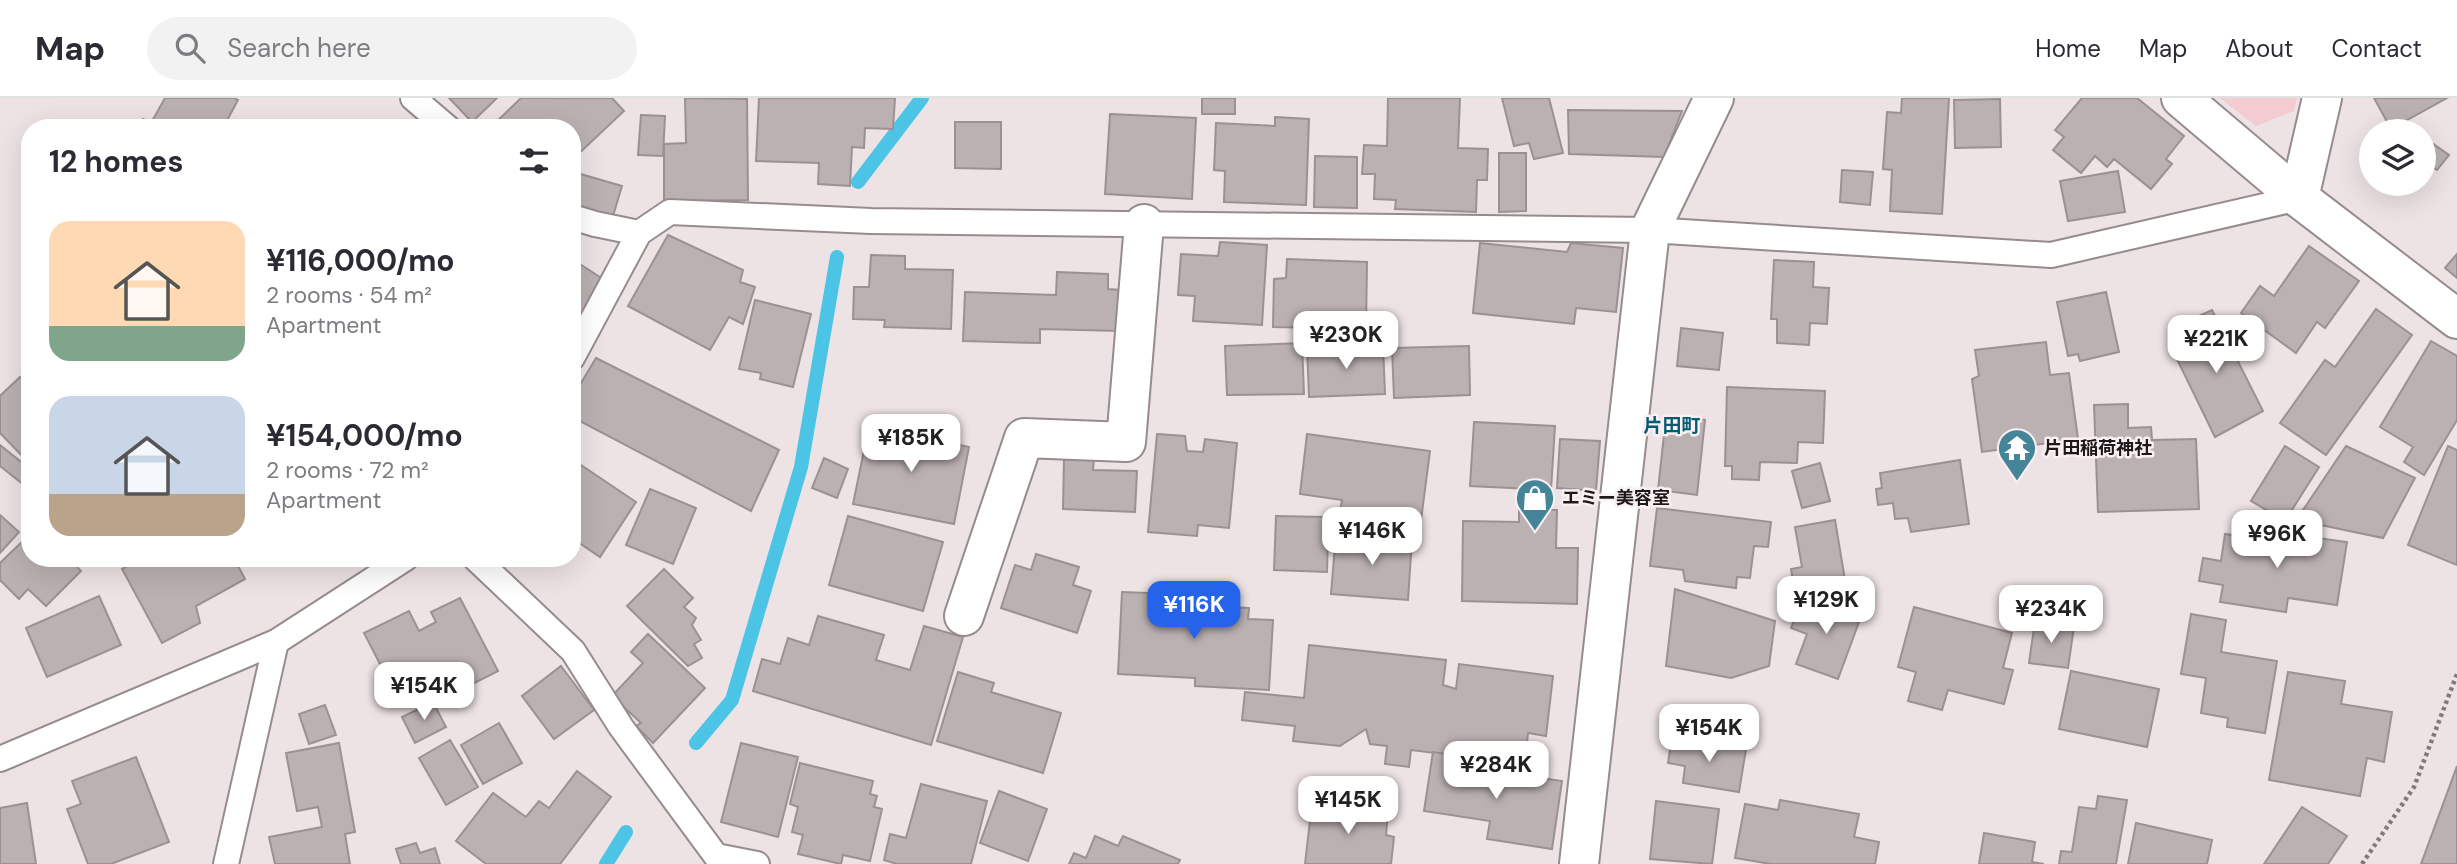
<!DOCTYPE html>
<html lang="en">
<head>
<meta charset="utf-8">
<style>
	body { margin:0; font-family:"DM Sans","Noto Sans JP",sans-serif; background:#f2f2f3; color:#2b2b33; height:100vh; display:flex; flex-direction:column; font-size:26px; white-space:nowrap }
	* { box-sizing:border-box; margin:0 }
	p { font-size:23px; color:#7c7c81 }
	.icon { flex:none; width:38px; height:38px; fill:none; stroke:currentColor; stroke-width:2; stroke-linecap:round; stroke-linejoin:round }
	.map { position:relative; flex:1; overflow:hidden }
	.sheet { position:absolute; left:21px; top:21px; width:560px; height:448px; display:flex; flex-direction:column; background:#fff; border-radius:28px; box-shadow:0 7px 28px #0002 }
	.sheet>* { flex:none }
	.controls { position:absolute; left:2359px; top:21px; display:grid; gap:14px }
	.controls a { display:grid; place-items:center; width:77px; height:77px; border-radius:50%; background:#fff; box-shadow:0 7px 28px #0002; font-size:35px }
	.price { position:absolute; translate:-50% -60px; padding:0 16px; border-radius:14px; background:#fff; color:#222; font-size:23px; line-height:46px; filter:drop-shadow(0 2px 4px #0008) }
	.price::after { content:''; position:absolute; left:50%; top:42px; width:21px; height:16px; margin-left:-10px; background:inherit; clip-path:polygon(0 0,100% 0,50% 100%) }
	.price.current { background:#2563eb; color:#fff }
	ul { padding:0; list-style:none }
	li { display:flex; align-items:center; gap:21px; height:175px; padding:0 28px }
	li span { display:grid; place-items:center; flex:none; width:196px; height:140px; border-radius:21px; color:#555 }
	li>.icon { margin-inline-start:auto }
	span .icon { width:84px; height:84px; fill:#fffc; stroke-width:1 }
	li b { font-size:30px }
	h2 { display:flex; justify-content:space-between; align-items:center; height:84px; padding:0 28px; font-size:30px }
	header { display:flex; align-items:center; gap:42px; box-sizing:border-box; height:98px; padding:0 35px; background:#fff; border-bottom:2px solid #e1e1e2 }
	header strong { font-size:33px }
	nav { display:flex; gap:38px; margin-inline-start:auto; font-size:24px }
	.search { width:490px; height:63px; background:#f2f2f3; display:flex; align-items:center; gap:18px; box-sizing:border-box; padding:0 24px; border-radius:38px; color:#7c7c81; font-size:26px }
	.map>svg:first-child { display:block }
	.green { fill:#f3cbd1 }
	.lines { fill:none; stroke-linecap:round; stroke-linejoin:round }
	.stream { stroke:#4bc4e6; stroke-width:14 }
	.building { fill:#bbb1b2; stroke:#9b9192; stroke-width:2 }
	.lane-casing { stroke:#968c8d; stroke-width:28 }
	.street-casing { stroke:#968c8d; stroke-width:42 }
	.path { stroke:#817a7b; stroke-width:4.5; stroke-dasharray:3.5 3.5; stroke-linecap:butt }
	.lane { stroke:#fff; stroke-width:24 }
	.street { stroke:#fff; stroke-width:38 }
	.labels { text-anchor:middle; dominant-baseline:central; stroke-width:5; stroke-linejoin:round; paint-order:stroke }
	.poi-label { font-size:18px; font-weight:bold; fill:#1d191a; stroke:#faeff1; text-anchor:start }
	.neighbourhood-label { font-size:19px; font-weight:bold; fill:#005c71; stroke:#faeff1 }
</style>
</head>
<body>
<header>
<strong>Map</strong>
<div class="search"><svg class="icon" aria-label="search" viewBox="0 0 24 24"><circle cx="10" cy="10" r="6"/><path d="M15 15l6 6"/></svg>Search here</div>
<nav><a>Home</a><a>Map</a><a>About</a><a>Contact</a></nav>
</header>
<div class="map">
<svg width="2457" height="766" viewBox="0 0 2457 766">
	<rect width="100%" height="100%" fill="#ede2e4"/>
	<polygon class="green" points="2220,0 2297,0 2294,13 2256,28"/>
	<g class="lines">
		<g class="stream">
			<polyline points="858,84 922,0"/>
			<polyline points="696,645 732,602 801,369 837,159"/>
			<polyline points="606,766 626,734"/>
		</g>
	</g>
	<g class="building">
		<polygon points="165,0 234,0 238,2 223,30 138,30 143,21 151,25"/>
		<polygon points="449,0 497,0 472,24"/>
		<polygon points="521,0 612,0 624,13 572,62 572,30 490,30"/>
		<polygon points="685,0 747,1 748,102 664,103 664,46 686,45"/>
		<polygon points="759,0 895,0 893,31 865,30 864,50 852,49 850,88 818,86 819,65 756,63"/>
		<rect x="1202" y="0" width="33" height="16"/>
		<polygon points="1388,0 1460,0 1458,50 1488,51 1487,82 1477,82 1476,114 1395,111 1396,102 1374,101 1375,76 1362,76 1364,47 1387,48"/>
		<polygon points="1502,0 1549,0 1563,55 1534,61 1529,45 1514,48"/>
		<polygon points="1902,0 1949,0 1942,116 1890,113 1892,72 1883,71 1887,14 1901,15"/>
		<polygon points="2082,0 2137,0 2184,38 2166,61 2172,66 2151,91 2114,61 2107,69 2095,58 2081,75 2053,52 2064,39 2055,32"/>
		<polygon points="2374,0 2447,0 2391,31"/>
		<polygon points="2000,1 2001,49 1955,50 1954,2"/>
		<polygon points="1568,12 1682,13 1664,59 1569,56"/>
		<polygon points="1110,16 1196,20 1192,101 1105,96"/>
		<polygon points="641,17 665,18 663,58 638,57"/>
		<polygon points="1275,19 1309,21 1306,107 1224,104 1225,73 1214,72 1216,25 1275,28"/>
		<polygon points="955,24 1001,24 1001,71 955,70"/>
		<polygon points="2425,40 2449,57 2437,72 2424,63"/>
		<polygon points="1499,55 1526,55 1526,113 1499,114"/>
		<polygon points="1315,58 1357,59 1357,110 1314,109"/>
		<polygon points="1842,72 1873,74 1870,107 1840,104"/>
		<polygon points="2118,73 2125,114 2068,123 2060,83"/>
		<polygon points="577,75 622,88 613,118 572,107 572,92"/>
		<polygon points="668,137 743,172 740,184 755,189 743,226 729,219 710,252 628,208"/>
		<polygon points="1220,144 1267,147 1262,227 1193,223 1195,198 1178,197 1181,156 1218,158"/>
		<polygon points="1480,145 1567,154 1571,145 1623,150 1616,214 1576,210 1574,226 1473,215"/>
		<polygon points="2309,148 2359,183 2325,230 2317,224 2296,255 2241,215 2260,188 2274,198"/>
		<polygon points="2457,156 2457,180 2445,170"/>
		<polygon points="871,157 905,158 905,171 953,172 951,231 884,229 885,222 853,221 854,189 869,189"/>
		<polygon points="572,161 603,181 572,231"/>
		<polygon points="1287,161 1367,164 1366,231 1273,229 1274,181 1286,180"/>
		<polygon points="1774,162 1814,164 1813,189 1829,190 1827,226 1810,225 1809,247 1777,245 1777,221 1771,221"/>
		<polygon points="1057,174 1108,176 1108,191 1120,192 1119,233 1040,231 1040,245 963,243 965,194 1056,197"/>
		<polygon points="2106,194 2119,254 2080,263 2078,256 2068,258 2057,204"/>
		<polygon points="755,202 811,216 793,289 760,281 761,275 739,271"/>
		<polygon points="2376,211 2412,237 2326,357 2280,325 2325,262 2335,269"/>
		<polygon points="2212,212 2263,313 2215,339 2174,255 2187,244 2179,227"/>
		<polygon points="1681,230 1723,235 1719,272 1677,268"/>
		<polygon points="2431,243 2457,258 2457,322 2424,377 2404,364 2413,349 2380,329"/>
		<polygon points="2046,244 2050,277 2069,275 2078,341 1982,354 1972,281 1979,278 1975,252"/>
		<polygon points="1302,245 1304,296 1227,297 1225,248"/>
		<polygon points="1383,247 1385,296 1309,299 1307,249"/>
		<polygon points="1469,248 1470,297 1394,300 1392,250"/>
		<polygon points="596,260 779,352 751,413 572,319 572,300"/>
		<polygon points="20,279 30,289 30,366 0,335 0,298"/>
		<polygon points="1727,289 1825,293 1823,345 1798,344 1797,365 1760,364 1759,382 1732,381 1732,368 1725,368"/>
		<polygon points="2128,306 2128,330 2151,329 2152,342 2196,341 2199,411 2098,414 2094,307"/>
		<polygon points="1666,318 1705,322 1697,397 1658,392"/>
		<polygon points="889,322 923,328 921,339 969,349 954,426 853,406 868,333 885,336"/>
		<polygon points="1474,324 1555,328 1551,392 1470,388"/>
		<polygon points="1157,336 1185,338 1187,353 1203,354 1205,341 1237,345 1229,430 1198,427 1197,438 1148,434"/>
		<polygon points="1307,336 1430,353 1420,430 1339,420 1342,402 1300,396"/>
		<polygon points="1560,341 1600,343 1596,393 1557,390"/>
		<polygon points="0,347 30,371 30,379 24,387 0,368"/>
		<polygon points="2285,348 2319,369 2285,423 2251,403"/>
		<polygon points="2346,348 2415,380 2383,440 2316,426 2301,415"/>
		<polygon points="2448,348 2457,352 2457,467 2408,447"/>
		<polygon points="824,360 848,371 837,400 812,390"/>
		<polygon points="1064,360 1094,361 1093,372 1137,373 1135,414 1063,411"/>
		<polygon points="572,361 636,404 600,459 572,440"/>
		<polygon points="1960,362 1969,426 1911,434 1908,420 1895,421 1893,405 1878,407 1876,391 1882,390 1880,375"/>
		<polygon points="1820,365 1830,403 1802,410 1792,373"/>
		<polygon points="650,391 696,410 673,466 626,447"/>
		<polygon points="1657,410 1771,424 1768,449 1754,448 1750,480 1737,479 1736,490 1685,483 1683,472 1650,468"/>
		<polygon points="1519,411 1557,412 1556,450 1578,450 1577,506 1462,503 1463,423 1519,424"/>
		<polygon points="0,417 19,434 0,455"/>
		<polygon points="848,418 943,444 923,513 829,487"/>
		<polygon points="1276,418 1324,419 1323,437 1328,438 1327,474 1274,472"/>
		<polygon points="1835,422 1845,482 1806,489 1805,480 1793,482 1791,471 1802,469 1795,429"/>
		<polygon points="2261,432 2347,444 2337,507 2288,500 2286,514 2220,504 2223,487 2199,483 2203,460 2221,463 2225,436 2260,441"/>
		<polygon points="1336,435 1412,441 1408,502 1331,496"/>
		<polygon points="30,436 30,460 69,460 81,473 46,508 28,491 19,501 0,482 0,465"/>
		<polygon points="1036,456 1079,469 1073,487 1091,493 1077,535 1001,510 1015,467 1031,472"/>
		<polygon points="142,460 234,460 245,481 196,508 200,525 162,545 122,471"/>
		<polygon points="664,471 693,500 684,509 696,520 692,527 701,542 694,546 702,560 688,568 627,508"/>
		<polygon points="1675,491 1775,523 1769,568 1731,580 1666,568"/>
		<polygon points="1122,494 1226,498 1225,509 1249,510 1248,521 1273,522 1269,592 1195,588 1195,580 1118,576"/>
		<polygon points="99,498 121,547 47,579 26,530"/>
		<polygon points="460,500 498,573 445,600 438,589 401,607 364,535 409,513 419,533 436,524 431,514"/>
		<polygon points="1802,502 1831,513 1834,503 1863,513 1838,581 1796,566 1807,536 1791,530"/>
		<polygon points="1914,509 2012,535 2003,570 2013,572 2004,606 1948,592 1942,612 1908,603 1916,574 1898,569"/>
		<polygon points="2191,516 2226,522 2221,554 2277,563 2265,635 2227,629 2228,620 2201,615 2206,580 2181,576"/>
		<polygon points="818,518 884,537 876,562 910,572 924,528 963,539 931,647 753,593 762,561 780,566 788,540 809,547"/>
		<polygon points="2035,523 2074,529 2068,570 2029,565"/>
		<polygon points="648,536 705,590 653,645 636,628 641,625 612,598 643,565 631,554"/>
		<polygon points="1309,547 1446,562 1443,587 1456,591 1459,566 1553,578 1546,638 1528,635 1525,666 1411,652 1409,669 1385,666 1387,648 1370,646 1366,631 1340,648 1293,643 1295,628 1242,622 1245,594 1304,600"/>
		<polygon points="561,568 594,612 554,641 522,598"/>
		<polygon points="2071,573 2159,591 2147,649 2059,631"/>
		<polygon points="958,574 994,585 991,594 1061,615 1043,675 937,643"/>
		<polygon points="2288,574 2345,583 2341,606 2392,614 2384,664 2367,660 2360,698 2269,682"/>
		<polygon points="433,604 446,629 415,645 402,619"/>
		<polygon points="325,607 336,637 309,646 299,616"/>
		<polygon points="499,625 522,665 483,686 461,647"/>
		<polygon points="1672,639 1746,651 1739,694 1683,685 1685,668 1668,665"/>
		<polygon points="450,642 478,689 446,707 419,660"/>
		<polygon points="339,645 355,734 345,736 350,766 275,766 269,739 322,729 318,709 297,713 286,655"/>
		<polygon points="741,645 798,659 778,739 721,724"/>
		<polygon points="1433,654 1459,658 1458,667 1562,683 1552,751 1487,741 1490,723 1424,713"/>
		<polygon points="136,659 169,744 111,766 88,766 67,711 81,706 72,683"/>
		<polygon points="800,665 873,683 870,696 877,698 874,709 882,711 870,763 843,757 841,766 798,756 803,737 792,734 798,709 790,706"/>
		<polygon points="2457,668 2457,766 2421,766"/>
		<polygon points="577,673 611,699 560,766 486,766 456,743 493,695 526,719 539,703 549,710"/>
		<polygon points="921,686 987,703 971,766 897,766 884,762 890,736 906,740"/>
		<polygon points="999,693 1047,711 1028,763 980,745"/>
		<polygon points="2098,698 2127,702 2116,766 2059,766 2061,753 2072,754 2079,709 2096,711"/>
		<polygon points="1780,702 1859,716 1854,739 1879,744 1875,766 1771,766 1735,760 1745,706 1778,712"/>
		<polygon points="1656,703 1719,711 1712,766 1650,761"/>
		<polygon points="27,705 36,766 0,766 0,710"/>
		<polygon points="1312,705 1388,714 1386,737 1394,739 1391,766 1305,766"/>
		<polygon points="2302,709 2347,738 2328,766 2264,766"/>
		<polygon points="2136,725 2212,742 2207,766 2128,766"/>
		<polygon points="1984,735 2035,744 2032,764 2044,766 1979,766"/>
		<polygon points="1095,738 1118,748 1123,738 1180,762 1178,766 1069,766 1074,755 1086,760"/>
		<polygon points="416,745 420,755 435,750 440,766 401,766 396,751"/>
	</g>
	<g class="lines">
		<g class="lane-casing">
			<g id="lane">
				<polyline points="413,0 448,30"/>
				<polyline points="572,119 595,126 639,135"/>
				<polyline points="572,260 639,135 670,114 871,123 1650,132 2051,157 2299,100"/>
				<polyline points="475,460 573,553 621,629 716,758 757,766"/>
				<polyline points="0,661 276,544 406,460"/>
				<polyline points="226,766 276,544"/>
			</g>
		</g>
		<g class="street-casing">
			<g id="street">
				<polyline points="2181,0 2299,100"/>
				<polyline points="2322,0 2299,100 2457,221"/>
				<polyline points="964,518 1024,340 1126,344 1144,126"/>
				<polyline points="1579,766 1650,132 1714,0"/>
			</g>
		</g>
		<polyline class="path" points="2362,766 2414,689 2457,576"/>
		<use href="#lane" class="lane"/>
		<use href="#street" class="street"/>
	</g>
	<defs>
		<g id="temple-pin" transform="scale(2.0125)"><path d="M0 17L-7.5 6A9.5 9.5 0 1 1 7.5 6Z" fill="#458599" stroke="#faeff1"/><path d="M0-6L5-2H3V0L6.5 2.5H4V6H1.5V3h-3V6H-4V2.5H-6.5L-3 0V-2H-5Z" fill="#fff"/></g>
		<g id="shop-pin" transform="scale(2.0125)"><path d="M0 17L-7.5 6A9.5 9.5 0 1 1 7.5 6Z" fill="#458599" stroke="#faeff1"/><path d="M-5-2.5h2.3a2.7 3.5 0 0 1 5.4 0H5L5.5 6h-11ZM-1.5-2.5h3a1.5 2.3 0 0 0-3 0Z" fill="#fff"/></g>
	</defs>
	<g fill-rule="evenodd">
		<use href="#temple-pin" x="2017" y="350"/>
		<use href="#shop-pin" x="1535" y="400"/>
	</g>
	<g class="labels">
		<g class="poi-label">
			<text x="2044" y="350">片田稲荷神社</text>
			<text x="1562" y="400">エミー美容室</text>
		</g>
		<g class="neighbourhood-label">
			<text x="1672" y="327">片田町</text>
		</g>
	</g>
</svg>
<div class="controls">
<a><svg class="icon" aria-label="layers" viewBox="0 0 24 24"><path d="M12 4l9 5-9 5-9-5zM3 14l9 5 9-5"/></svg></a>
</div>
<b class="price" style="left:1346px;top:273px">¥230K</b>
<b class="price" style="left:2216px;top:277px">¥221K</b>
<b class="price" style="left:911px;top:376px">¥185K</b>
<b class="price" style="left:1372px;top:469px">¥146K</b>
<b class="price" style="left:2277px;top:472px">¥96K</b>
<b class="price" style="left:1826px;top:538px">¥129K</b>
<b class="price current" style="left:1194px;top:543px">¥116K</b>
<b class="price" style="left:2051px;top:547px">¥234K</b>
<b class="price" style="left:424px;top:624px">¥154K</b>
<b class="price" style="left:1709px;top:666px">¥154K</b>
<b class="price" style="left:1496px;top:703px">¥284K</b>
<b class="price" style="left:1348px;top:738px">¥145K</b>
<section class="sheet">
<h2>12 homes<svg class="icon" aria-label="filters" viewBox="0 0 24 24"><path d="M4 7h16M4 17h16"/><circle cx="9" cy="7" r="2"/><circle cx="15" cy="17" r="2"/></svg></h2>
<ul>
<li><span style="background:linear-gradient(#ffd9b3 75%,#7fa58c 0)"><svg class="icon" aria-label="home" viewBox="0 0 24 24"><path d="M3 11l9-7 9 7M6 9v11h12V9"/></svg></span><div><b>¥116,000/mo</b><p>2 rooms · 54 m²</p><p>Apartment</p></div></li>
<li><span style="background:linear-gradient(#c9d6e8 70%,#b9a48a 0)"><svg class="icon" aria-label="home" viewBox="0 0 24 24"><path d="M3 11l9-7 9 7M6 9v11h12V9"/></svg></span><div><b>¥154,000/mo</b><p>2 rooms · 72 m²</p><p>Apartment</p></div></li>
</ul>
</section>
</div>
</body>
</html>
